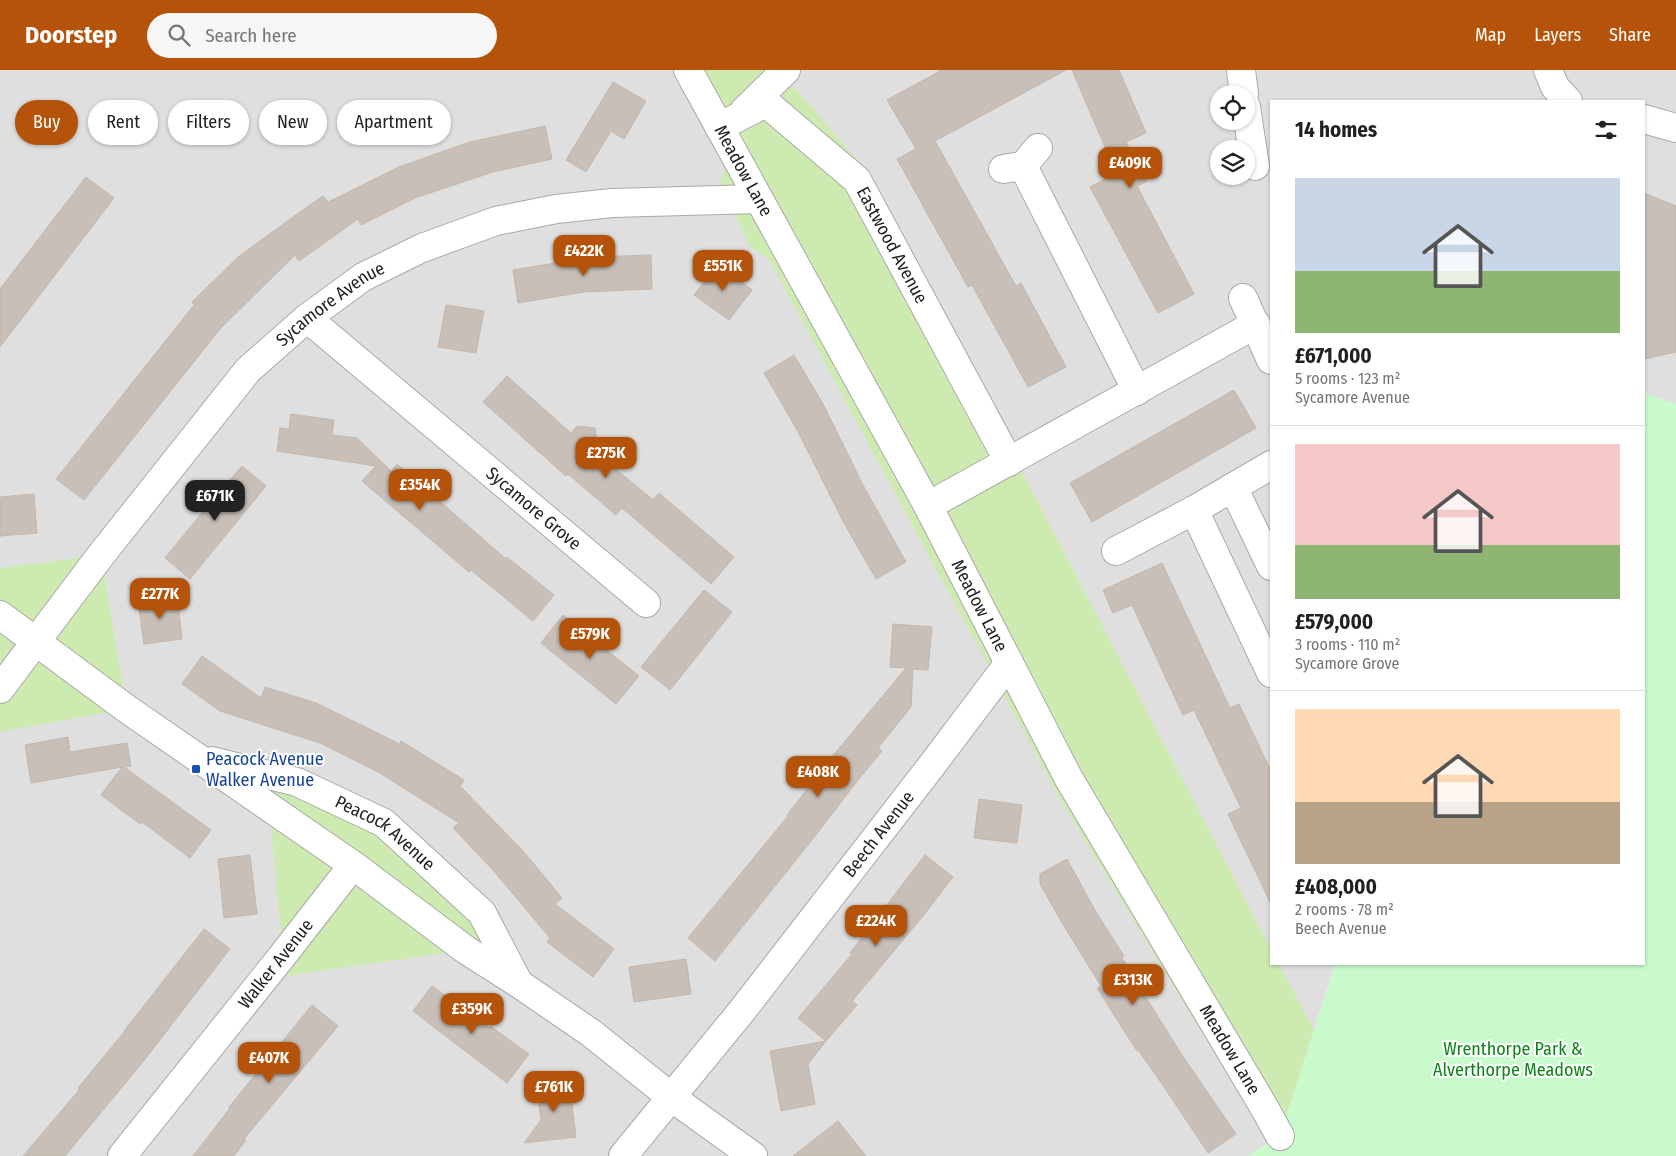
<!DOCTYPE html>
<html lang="en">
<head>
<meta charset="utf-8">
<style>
	body { margin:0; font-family:"Fira Sans Condensed",sans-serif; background:#f6f6f6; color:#202124; height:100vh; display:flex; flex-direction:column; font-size:19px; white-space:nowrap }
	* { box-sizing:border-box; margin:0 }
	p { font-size:16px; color:#757577 }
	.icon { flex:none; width:28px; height:28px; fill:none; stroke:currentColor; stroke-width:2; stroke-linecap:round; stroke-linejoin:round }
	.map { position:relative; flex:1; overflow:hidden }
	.panel { position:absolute; left:1270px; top:30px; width:375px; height:865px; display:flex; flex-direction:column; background:#fff; border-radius:0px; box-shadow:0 1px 4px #0004 }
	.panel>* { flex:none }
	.banner { position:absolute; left:15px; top:30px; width:475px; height:45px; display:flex; gap:10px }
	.buttons { position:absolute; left:1210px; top:15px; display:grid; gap:10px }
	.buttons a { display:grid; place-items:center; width:45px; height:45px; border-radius:50%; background:#fff; box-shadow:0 1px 4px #0004; font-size:25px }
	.price { position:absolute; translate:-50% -42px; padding:0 11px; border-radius:10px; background:#b45309; color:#fff; font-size:16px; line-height:32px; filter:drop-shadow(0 1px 2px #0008) }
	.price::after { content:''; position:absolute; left:50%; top:30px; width:15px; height:11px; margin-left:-8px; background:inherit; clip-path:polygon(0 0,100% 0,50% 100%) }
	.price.active { background:#222; color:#fff }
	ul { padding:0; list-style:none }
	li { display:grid; align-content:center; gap:10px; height:265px; padding:0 25px }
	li+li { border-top:1px solid #e0e0e0 }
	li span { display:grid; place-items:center; height:155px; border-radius:0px; color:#555 }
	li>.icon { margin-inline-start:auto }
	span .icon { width:90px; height:90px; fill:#fffc; stroke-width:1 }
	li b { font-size:21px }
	h2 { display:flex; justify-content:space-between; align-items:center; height:60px; padding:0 25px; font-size:21px }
	.tag { padding:0 18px; border-radius:22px; background:#fff; box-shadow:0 1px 4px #0004; font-size:18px; line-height:45px }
	.tag.active { background:#b45309; color:#fff }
	header { display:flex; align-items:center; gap:30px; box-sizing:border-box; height:70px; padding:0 25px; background:#b45309; color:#fff }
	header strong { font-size:24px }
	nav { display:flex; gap:28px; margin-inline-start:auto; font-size:18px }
	.search { width:350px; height:45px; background:#f6f6f6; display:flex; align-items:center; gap:12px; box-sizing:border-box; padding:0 18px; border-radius:28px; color:#757577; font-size:19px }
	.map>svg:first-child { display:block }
	.residential { fill:#e0dfdf; fill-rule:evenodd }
	.grass { fill:#cdebb0 }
	.park { fill:#c8facc }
	.building { fill:#c7bfb8; stroke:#c4b6ab }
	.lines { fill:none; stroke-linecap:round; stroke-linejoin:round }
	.minor-casing { stroke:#a9a9a9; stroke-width:30 }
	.minor { stroke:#fff; stroke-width:28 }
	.transit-dot { fill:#1a4fb4; stroke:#fff; stroke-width:2 }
	.labels { text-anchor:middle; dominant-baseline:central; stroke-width:4; stroke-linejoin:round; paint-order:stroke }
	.street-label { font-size:18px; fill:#222; stroke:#fff }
	.transit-label { font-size:18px; fill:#164399; stroke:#fff; text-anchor:start }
	.park-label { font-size:18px; fill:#0c8416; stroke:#fff }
</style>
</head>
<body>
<header>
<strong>Doorstep</strong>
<div class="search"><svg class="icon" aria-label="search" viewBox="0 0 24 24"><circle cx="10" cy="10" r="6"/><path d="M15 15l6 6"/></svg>Search here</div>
<nav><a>Map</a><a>Layers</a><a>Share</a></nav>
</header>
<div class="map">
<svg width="1676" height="1086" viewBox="0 0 1676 1086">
	<rect width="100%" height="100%" fill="#f2efe9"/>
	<path class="residential" d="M0,0H1676V336L1644,327V31H1271V894H1335L1280,1066L1247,1086H0ZM1219,24H1246V51H1219ZM1219,79H1246V106H1219Z"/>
	<g class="grass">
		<polygon points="675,0 769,0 798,21 869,104 1030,417 1271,879 1271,894 1279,894 1314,960 1280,1066 1267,1073 1265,1060 1218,990 1060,729 769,189 750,177 720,111 728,93"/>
		<polygon points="101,485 127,639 0,662 0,498"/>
		<polygon points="196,687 384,753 482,843 518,913 466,880 265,909 283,885 269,737"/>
	</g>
	<polygon class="park" points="1644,323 1676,334 1676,1086 1247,1086 1280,1066 1330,911 1334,894 1644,894"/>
	<g class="building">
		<polygon points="942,0 1066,0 935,71 1016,216 1021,213 1066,297 1028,317 972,215 968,217 897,89 916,79 887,30"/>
		<polygon points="1072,0 1119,0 1146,63 1126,72 1147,111 1137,116 1194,224 1158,243 1090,117 1116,103"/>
		<polygon points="613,12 646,31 624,69 611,61 586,102 566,90"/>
		<polygon points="545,56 552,89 493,102 415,128 361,155 358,149 299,191 295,185 220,259 84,430 56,409 194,235 192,232 238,187 293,147 323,126 328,132 399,97 470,72"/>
		<polygon points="86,107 114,128 0,277 0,219"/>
		<polygon points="1644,123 1676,136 1676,282 1644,289"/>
		<polygon points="651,185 652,219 584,222 518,233 513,200 592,187"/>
		<polygon points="718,194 752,220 729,250 694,225"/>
		<polygon points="446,235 484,241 476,283 438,277"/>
		<polygon points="794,285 823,334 864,417 906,492 876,509 844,453 796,358 764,303"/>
		<polygon points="507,306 571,363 577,356 595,358 599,385 653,430 659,423 734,487 711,514 622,438 616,445 568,404 566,406 483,332"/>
		<polygon points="1234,320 1256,358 1092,452 1070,413"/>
		<polygon points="291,344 334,350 332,365 357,368 391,401 397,394 506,489 507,487 554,525 533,551 471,500 469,502 362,411 376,396 277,381 280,358 289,359"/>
		<polygon points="242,396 266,416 190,509 165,488 210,433"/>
		<polygon points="34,424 37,463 0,466 0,427"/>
		<polygon points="1162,493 1230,638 1239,634 1271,701 1271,834 1228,744 1241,738 1194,640 1183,645 1132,535 1113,543 1103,520"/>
		<polygon points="704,520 732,542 670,620 641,597"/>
		<polygon points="177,526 182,569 144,574 138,531"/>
		<polygon points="563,545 639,606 616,634 541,573"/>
		<polygon points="893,554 932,557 928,600 913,599 911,637 878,678 882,681 858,710 812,770 715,891 688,868 788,746 787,745 831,688 906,598 890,597"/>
		<polygon points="202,586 261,628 265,617 316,633 400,674 401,671 464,710 460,716 524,782 562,828 555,834 614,879 593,907 547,872 550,868 493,800 453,758 459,753 380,703 320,673 220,641 182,614"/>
		<polygon points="68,667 70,682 127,673 131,696 124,697 211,760 190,788 142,752 140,754 101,725 122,697 31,713 25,675"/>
		<polygon points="979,729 1022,735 1017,773 974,768"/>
		<polygon points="250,785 257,844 224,848 218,789"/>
		<polygon points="925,785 953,807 923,846 852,931 857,935 826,971 798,948 852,884 850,883"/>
		<polygon points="1067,789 1096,842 1124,886 1122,888 1147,929 1180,982 1236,1064 1208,1083 1160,1011 1138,980 1137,981 1097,918 1101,916 1061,851 1040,814 1040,804"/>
		<polygon points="204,859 230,879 142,993 65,1086 23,1086 80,1019 78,1018 125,961 124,961"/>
		<polygon points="686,889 691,924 634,932 629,897"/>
		<polygon points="432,916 489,958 490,956 529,984 507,1013 413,941"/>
		<polygon points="312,935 338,956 244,1069 246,1070 234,1086 193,1086 230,1038 229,1037"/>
		<polygon points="826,971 808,994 815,1034 781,1041 770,981"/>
		<polygon points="569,1011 576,1067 524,1073 541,1050 536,1015"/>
		<polygon points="838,1051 866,1086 793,1086"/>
	</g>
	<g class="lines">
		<g class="minor-casing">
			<g id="minor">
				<path id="s1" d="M688,0L928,436L1069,709L1264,1037L1280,1066"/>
				<polyline points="1241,0 1244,24"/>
				<polyline points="1548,0 1555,17 1568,31"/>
				<polyline points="1246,37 1255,96"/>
				<polyline points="744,41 786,0"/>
				<polyline points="1644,49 1676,58"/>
				<path id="s2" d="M719,57L766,33L857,110L1009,392"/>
				<polyline points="1023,96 1137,321"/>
				<polyline points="1003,99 1023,96 1038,78"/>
				<polyline points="1243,228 1271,290"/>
				<path id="s3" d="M307,248L646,533"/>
				<polyline points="1233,417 1271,496"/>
				<polyline points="928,436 1256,254"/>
				<polyline points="1194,440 1271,603"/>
				<polyline points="1116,481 1194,440 1271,395"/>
				<polyline points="0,545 127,639 353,795 466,880 518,913 591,963 671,1027 753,1086"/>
				<path id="s4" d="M0,619L101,485L248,300L307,248L363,207L422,178L496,151L556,139L612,133L758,129"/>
				<path id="s5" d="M212,691L297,712L384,753L482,843L518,912"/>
				<path id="s6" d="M122,1086L283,885L353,795"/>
				<path id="s7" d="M623,1086L741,942L929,699L1009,593"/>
			</g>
		</g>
		<use href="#minor" class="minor"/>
	</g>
	<rect class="transit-dot" x="191" y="694" width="10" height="10" rx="2.5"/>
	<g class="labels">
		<g class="street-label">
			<text stroke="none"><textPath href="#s1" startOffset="115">Meadow Lane</textPath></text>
			<text stroke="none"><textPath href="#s2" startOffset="246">Eastwood Avenue</textPath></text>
			<text stroke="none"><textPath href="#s4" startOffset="510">Sycamore Avenue</textPath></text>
			<text stroke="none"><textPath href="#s3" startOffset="296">Sycamore Grove</textPath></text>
			<text stroke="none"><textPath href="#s1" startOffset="610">Meadow Lane</textPath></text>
			<text stroke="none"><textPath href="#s7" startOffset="411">Beech Avenue</textPath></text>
			<text stroke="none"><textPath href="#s5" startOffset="190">Peacock Avenue</textPath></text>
			<text stroke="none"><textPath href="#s6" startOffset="246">Walker Avenue</textPath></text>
			<text stroke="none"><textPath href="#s1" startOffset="1120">Meadow Lane</textPath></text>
		</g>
		<g class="transit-label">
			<text x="206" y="689">Peacock Avenue<tspan x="206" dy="21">Walker Avenue</tspan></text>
		</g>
		<g class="park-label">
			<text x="1513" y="979">Wrenthorpe Park &amp;<tspan x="1513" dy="21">Alverthorpe Meadows</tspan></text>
		</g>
	</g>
</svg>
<div class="buttons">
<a><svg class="icon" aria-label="locate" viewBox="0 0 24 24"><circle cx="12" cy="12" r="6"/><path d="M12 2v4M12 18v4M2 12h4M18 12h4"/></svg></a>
<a><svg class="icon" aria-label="layers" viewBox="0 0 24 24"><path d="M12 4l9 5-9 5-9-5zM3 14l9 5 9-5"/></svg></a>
</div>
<b class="price" style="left:1130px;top:119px">£409K</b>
<b class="price" style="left:584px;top:207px">£422K</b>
<b class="price" style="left:723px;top:222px">£551K</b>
<b class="price" style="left:606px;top:409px">£275K</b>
<b class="price" style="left:420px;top:441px">£354K</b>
<b class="price active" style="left:215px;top:452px">£671K</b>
<b class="price" style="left:160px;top:550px">£277K</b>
<b class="price" style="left:590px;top:590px">£579K</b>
<b class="price" style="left:818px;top:728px">£408K</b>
<b class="price" style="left:876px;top:877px">£224K</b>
<b class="price" style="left:1133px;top:936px">£313K</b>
<b class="price" style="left:472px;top:965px">£359K</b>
<b class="price" style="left:269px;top:1014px">£407K</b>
<b class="price" style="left:554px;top:1043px">£761K</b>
<div class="banner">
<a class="tag active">Buy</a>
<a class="tag">Rent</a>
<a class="tag">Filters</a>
<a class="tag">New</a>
<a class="tag">Apartment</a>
</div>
<section class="panel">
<h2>14 homes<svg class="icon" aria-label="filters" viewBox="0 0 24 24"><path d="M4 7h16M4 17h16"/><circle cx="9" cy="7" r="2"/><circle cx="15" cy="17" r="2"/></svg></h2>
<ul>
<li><span style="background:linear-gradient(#c9d6e8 60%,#8fb573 0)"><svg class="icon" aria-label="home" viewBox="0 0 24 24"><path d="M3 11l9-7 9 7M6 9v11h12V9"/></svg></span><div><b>£671,000</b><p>5 rooms · 123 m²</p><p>Sycamore Avenue</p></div></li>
<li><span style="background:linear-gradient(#f6c9c9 65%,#8fb573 0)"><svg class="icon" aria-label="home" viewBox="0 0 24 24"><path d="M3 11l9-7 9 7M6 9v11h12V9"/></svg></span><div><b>£579,000</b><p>3 rooms · 110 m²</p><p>Sycamore Grove</p></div></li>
<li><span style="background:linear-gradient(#ffd9b3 60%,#b9a48a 0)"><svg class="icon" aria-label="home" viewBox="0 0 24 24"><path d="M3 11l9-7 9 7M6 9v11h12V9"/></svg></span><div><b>£408,000</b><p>2 rooms · 78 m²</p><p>Beech Avenue</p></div></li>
</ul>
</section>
</div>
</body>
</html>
